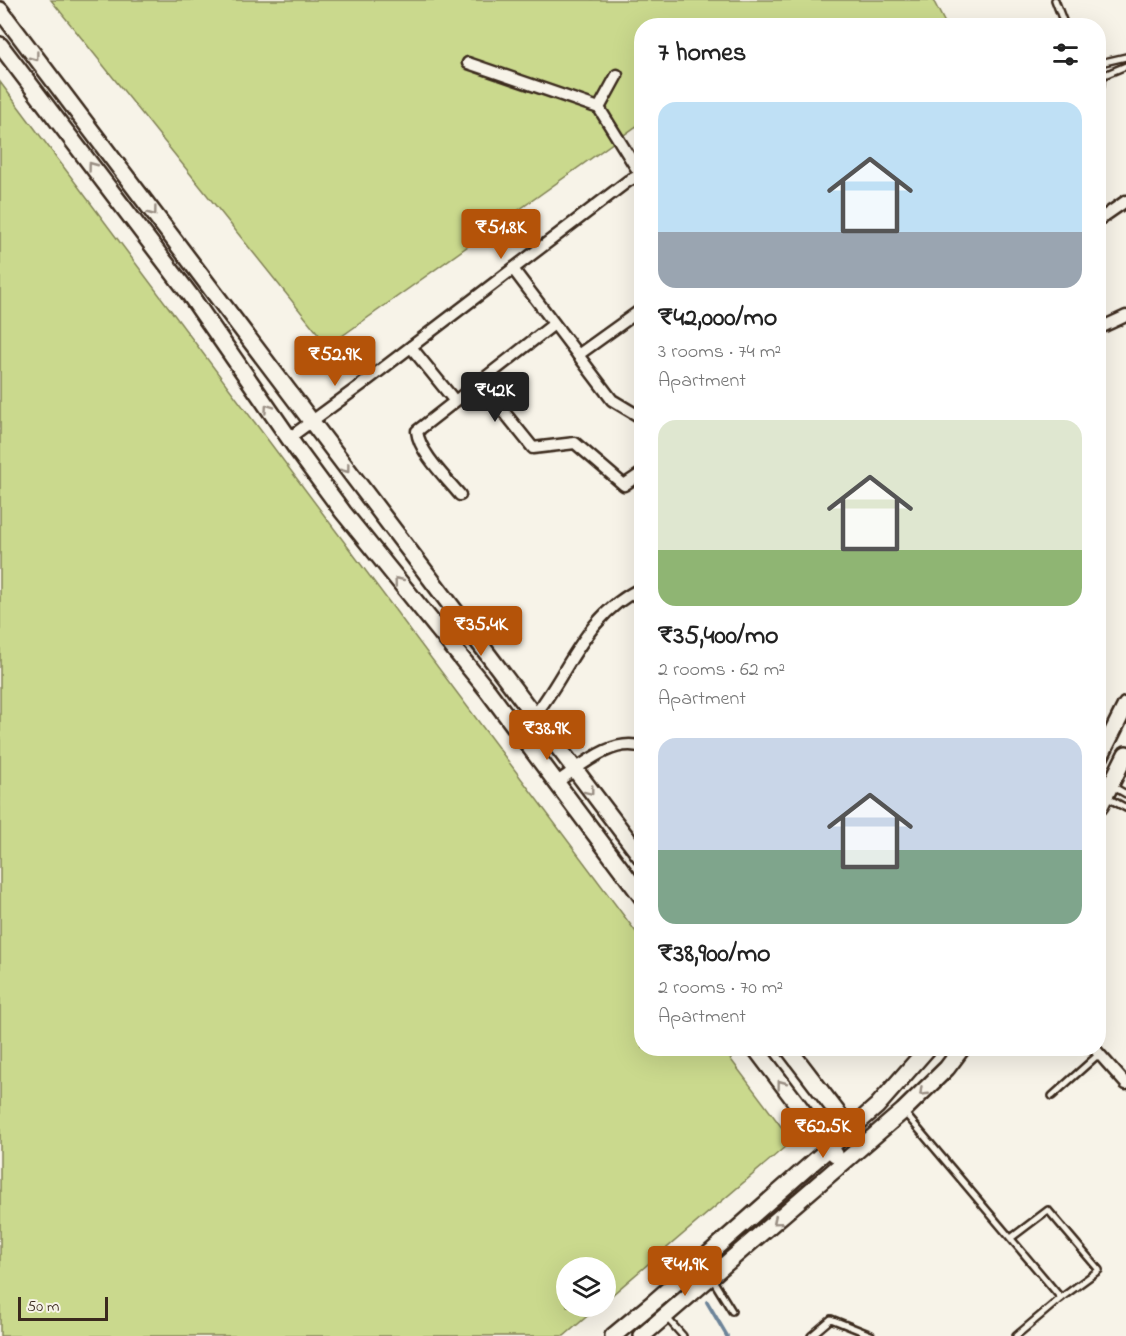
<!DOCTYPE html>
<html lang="en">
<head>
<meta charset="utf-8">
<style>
	body { margin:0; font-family:"Indie Flower",sans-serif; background:#f2f2f2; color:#222; height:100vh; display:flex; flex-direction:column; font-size:22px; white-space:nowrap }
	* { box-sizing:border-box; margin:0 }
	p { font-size:20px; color:#767676 }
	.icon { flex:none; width:33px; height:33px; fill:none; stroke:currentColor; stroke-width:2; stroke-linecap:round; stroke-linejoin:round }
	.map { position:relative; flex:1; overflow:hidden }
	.sheet { position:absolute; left:634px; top:18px; width:472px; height:1038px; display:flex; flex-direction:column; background:#fff; border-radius:24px; box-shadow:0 6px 24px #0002 }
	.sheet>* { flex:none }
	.controls { position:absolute; left:556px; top:1257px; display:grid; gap:12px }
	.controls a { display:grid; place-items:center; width:60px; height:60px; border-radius:50%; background:#fff; box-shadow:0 6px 24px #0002; font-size:30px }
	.scale { position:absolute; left:18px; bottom:15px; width:90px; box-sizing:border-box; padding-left:6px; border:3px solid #3b2a1e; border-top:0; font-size:16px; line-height:21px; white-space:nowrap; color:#3b2a1e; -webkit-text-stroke:4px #f7f3e8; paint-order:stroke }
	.price { position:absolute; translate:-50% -51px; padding:0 14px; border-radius:6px; background:#b45309; color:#fff; font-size:20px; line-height:39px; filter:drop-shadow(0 2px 3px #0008) }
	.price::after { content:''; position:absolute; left:50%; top:36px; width:18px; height:14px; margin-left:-9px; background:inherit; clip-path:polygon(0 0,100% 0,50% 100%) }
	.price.on { background:#222; color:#fff }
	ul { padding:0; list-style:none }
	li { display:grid; align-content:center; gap:12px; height:318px; padding:0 24px }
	li span { display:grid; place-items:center; height:186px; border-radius:18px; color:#555 }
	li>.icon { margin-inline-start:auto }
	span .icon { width:108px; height:108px; fill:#fffc; stroke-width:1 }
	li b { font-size:26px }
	h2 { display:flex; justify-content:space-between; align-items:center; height:72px; padding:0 24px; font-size:26px }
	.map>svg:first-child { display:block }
	.green { fill:#cad98d; stroke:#828256; stroke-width:1.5 }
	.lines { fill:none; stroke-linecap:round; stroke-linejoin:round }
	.stream { stroke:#6d8499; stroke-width:4 }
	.lane-casing { stroke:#3b2a1e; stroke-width:10 }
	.street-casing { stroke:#3b2a1e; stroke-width:15 }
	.secondary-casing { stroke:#3b2a1e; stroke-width:20 }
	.lane { stroke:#f7f3e8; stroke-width:5 }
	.street { stroke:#f7f3e8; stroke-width:10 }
	.secondary { stroke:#f7f3e8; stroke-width:15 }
	.oneway { stroke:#998e83 }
</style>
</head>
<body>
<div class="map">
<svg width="1126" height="1336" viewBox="0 0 1126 1336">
	<rect width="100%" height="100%" fill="#f7f3e8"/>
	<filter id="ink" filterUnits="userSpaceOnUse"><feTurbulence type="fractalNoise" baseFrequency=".0167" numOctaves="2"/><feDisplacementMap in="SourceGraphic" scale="12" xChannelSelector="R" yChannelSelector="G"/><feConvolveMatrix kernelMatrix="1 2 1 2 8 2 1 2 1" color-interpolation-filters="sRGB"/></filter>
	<g filter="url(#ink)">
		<g class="green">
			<polygon points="51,0 933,0 946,25 642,26 642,122 328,346"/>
			<polygon points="0,82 642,940 642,1048 723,1049 792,1141 606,1300 606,1268 567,1268 567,1306 598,1307 564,1336 0,1336"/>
		</g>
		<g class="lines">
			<polyline class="stream" points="707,1302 727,1336"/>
			<g class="lane-casing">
				<g id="lane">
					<polyline points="1055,0 1065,26"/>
					<polyline points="1100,63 1126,57"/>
					<polyline points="1100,89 1102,76 1126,66"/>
					<polyline points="1112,786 1126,794"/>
					<polyline points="1106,797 1126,808"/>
					<polyline points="1052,1096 1099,1054"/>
					<polyline points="904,1112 1061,1298 1099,1270 1048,1210 1011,1238"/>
					<polyline points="711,1277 732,1311"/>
					<polyline points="666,1317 683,1336"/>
					<polyline points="811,1336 831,1319 871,1335"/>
					<polyline points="1016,1336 1061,1298"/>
				</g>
			</g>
			<g class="street-casing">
				<g id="street">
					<polyline points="468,63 599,108 640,174"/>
					<polyline points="599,108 617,75"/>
					<polyline points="1100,219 1126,201"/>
					<polyline points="513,269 612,400 642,418"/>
					<polyline points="1100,328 1126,316"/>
					<polyline points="411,347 454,400"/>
					<polyline points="578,355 642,309"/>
					<polyline points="479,381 533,448 575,443 624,485 642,473"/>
					<polyline points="289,438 361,385 628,181 642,174"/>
					<path d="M460,495C446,478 419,452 417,431L554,324"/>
					<path d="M534,716C569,673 585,614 642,588"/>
					<path d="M557,782C580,767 612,737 642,747"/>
					<polyline points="1094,1048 1126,1084"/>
				</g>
			</g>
			<g class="secondary-casing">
				<g id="secondary">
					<polyline points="0,10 642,858"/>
					<polyline points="0,45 190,295 298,451 343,512 488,691 642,897"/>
					<polyline points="1100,757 1126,705"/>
					<polyline points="1100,806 1126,754"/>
					<polyline points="755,1048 835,1154"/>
					<polyline points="788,1048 856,1137"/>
					<polyline points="613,1336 654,1302 877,1106 928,1048"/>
					<polyline points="642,1336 903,1111 947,1068 962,1048"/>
				</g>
			</g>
			<use href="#lane" class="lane"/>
			<use href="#street" class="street"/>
			<use href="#secondary" class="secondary"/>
		</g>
		<defs><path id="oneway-chevron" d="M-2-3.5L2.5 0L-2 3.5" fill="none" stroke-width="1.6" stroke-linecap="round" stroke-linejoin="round" transform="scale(1.5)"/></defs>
		<g class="oneway">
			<use href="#oneway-chevron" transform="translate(35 57) rotate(53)"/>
			<use href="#oneway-chevron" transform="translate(92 166) rotate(-127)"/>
			<use href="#oneway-chevron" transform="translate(153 212) rotate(53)"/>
			<use href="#oneway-chevron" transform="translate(268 408) rotate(-125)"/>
			<use href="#oneway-chevron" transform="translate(346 469) rotate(53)"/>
			<use href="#oneway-chevron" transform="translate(398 581) rotate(-129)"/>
			<use href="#oneway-chevron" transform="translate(590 791) rotate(52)"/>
			<use href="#oneway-chevron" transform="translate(781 1084) rotate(-127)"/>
			<use href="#oneway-chevron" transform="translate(923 1092) rotate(136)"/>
			<use href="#oneway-chevron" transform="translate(777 1221) rotate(140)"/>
		</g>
	</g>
</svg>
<div class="controls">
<a><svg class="icon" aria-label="layers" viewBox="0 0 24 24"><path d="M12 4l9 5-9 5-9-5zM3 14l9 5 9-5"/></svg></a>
</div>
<div class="scale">50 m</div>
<b class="price" style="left:501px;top:260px">₹51.8K</b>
<b class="price" style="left:335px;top:387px">₹52.9K</b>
<b class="price on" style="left:495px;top:423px">₹42K</b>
<b class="price" style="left:481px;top:657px">₹35.4K</b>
<b class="price" style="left:547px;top:761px">₹38.9K</b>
<b class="price" style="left:823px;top:1159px">₹62.5K</b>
<b class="price" style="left:685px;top:1297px">₹41.9K</b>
<section class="sheet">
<h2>7 homes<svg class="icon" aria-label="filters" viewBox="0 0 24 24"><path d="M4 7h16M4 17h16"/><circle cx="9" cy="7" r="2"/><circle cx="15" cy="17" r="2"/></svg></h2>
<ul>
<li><span style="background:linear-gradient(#bfe0f5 70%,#9aa5b1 0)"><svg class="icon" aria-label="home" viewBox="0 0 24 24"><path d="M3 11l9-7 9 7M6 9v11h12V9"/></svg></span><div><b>₹42,000/mo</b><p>3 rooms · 74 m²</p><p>Apartment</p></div></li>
<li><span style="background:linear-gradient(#dfe7d0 70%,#8fb573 0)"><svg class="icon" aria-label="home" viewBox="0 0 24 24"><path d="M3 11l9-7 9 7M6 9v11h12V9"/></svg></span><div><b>₹35,400/mo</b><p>2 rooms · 62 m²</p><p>Apartment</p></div></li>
<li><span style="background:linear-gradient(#c9d6e8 60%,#7fa58c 0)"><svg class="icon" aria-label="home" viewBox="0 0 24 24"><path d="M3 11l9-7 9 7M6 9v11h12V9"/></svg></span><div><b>₹38,900/mo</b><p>2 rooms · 70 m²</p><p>Apartment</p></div></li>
</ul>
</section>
</div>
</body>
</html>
